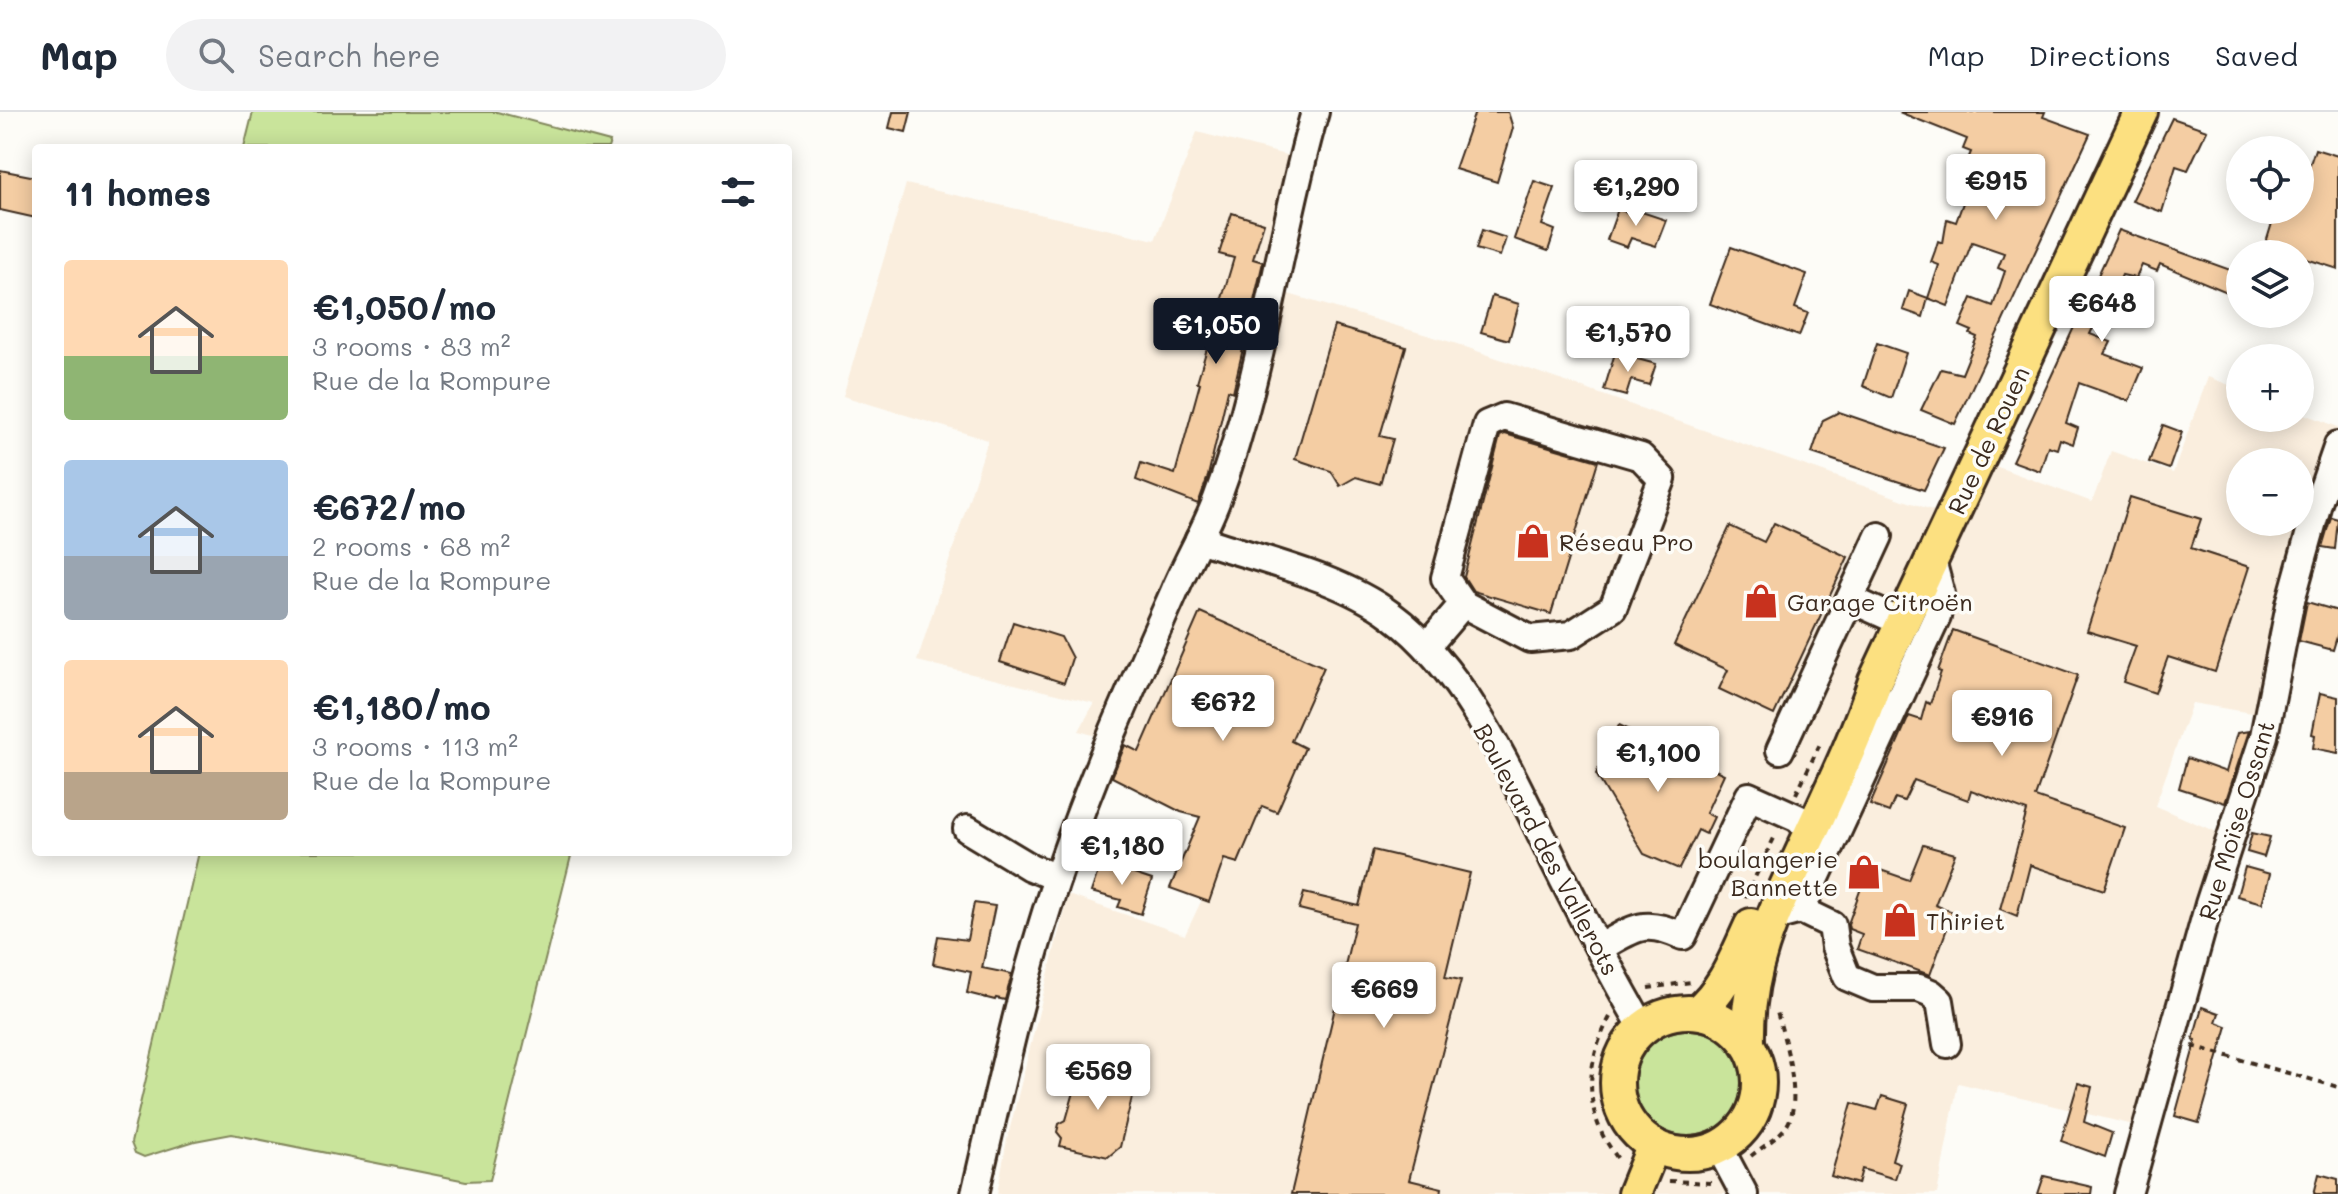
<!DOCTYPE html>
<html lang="en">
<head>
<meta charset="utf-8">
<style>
	body { margin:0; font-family:Mali,sans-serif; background:#f2f2f3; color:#1f2937; height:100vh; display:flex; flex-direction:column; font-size:30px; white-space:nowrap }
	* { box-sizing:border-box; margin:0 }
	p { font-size:26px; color:#747a83 }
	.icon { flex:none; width:44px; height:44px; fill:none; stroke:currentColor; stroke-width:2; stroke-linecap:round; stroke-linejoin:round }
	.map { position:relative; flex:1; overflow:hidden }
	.drawer { position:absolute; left:32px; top:32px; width:760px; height:712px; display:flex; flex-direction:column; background:#fff; border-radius:8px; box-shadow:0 4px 20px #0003 }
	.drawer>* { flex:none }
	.tools { position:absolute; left:2226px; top:24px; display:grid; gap:16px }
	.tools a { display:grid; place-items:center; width:88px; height:88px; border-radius:50%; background:#fff; box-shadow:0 4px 20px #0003; font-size:40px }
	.price { position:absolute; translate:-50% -68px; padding:0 18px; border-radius:8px; background:#fff; color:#222; font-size:26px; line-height:52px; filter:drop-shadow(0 2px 4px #0008) }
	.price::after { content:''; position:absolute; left:50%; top:48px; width:24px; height:18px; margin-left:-12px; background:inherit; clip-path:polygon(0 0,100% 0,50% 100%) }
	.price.current { background:#111827; color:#fff }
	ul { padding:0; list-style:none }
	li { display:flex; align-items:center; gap:24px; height:200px; padding:0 32px }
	li span { display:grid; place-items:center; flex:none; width:224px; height:160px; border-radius:8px; color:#555 }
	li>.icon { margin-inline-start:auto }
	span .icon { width:96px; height:96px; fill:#fffc; stroke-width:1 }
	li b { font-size:34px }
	h2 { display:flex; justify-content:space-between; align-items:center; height:96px; padding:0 32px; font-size:34px }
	header { display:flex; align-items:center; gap:48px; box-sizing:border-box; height:112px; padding:0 40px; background:#fff; border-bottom:2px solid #e0e1e3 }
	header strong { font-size:38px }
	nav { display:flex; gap:44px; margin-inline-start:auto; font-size:28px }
	.search { width:560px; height:72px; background:#f2f2f3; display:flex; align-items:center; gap:20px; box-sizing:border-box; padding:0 28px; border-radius:44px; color:#747a83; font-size:30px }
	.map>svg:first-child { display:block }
	.built { fill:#faeede; fill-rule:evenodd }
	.green { fill:#c9e49b; stroke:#82875c; stroke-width:2 }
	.building { fill:#f4cda3; stroke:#3b2a1e; stroke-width:2 }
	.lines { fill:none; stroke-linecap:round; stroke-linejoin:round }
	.minor-casing { stroke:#3b2a1e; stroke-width:32 }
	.major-casing { stroke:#3b2a1e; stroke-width:38 }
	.path { stroke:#3b2a1e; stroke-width:4; stroke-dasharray:6 6; stroke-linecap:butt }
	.minor { stroke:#fdfcf7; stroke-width:26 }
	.major { stroke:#fce080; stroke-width:32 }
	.labels { text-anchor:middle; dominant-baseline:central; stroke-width:7; stroke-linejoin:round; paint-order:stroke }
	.street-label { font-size:24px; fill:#3b2a1e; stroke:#fdfcf7 }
	.poi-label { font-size:24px; fill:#3b2a1e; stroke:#fdfcf7; text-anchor:start }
</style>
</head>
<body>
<header>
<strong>Map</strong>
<div class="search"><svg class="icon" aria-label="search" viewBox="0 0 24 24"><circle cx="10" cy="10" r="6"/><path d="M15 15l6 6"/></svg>Search here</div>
<nav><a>Map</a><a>Directions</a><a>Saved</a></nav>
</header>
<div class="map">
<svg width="2338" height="1082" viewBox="0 0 2338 1082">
	<rect width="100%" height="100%" fill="#fdfcf7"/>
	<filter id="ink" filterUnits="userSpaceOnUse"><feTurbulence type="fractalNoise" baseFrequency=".0125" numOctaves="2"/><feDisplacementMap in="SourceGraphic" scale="16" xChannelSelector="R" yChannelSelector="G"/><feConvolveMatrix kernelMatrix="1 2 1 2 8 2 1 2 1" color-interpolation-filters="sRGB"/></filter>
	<g filter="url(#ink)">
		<path class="built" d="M1197,20L1301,47L1275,178L1454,231L1952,405L1979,348L2092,390L2111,339L2173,361L2208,265L2240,277V306H2300V300L2338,315V333L2269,604L2192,591L2155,694L2231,726L2146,1016L1958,971L1937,1082H997L1007,1028L1068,783L1185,823L1248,691L1124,632L1079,619L1094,591L917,549L988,328L843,284L906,72L1155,128ZM2240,350H2300V410H2240Z"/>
		<g class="green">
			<polygon points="253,0 497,0 610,30 608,36 244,36"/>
			<polygon points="199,740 572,740 490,1068 466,1069 232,1022 195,1029 144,1045 135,1041 131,1031"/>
			<circle cx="1688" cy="971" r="53"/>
		</g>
		<g class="building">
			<polygon points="893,0 911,0 906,20 889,16"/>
			<polygon points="1475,0 1508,0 1513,16 1497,70 1455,57"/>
			<polygon points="1899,0 2045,0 2043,5 2090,22 1955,312 1921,298 1941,257 1962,262 1977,225 1970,222 1972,219 1960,214 1972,186 1993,194 2005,159 1998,156 2004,141 1972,130 1948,194 1928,186 1923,205 1903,198 1909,179 1928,186 1939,153 1931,150 1935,139 1938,129 1943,131 1947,107 1956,110 1968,77 1957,74 1971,40 1963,37 1967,27"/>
			<polygon points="2172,6 2207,18 2188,58 2176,54 2162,100 2132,89"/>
			<polygon points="2315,37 2338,44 2338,157 2300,145 2300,142 2265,134 2276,98 2300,98 2300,57 2310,52"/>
			<polygon points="0,58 36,65 36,106 0,98"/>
			<polygon points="1534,69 1555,76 1542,113 1555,118 1548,139 1514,127"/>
			<polygon points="1618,97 1635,103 1636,98 1666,108 1656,134 1631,126 1627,135 1607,128"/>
			<polygon points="1232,101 1264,111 1253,147 1263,150 1233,280 1228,278 1208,364 1198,392 1136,368 1141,351 1175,362 1200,271 1197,270 1234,146 1219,142"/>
			<polygon points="1482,118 1506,126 1500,144 1476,137"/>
			<polygon points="2119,118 2236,160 2227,180 2160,152 2157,159 2142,153 2136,166 2122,163 2110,189 2107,188 2090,222 2111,230 2105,242 2143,256 2129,289 2079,271 2066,311 2078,316 2073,332 2060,327 2057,337 2048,334 2040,359 2012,349"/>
			<polygon points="1731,135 1807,162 1795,196 1808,201 1799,224 1710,192"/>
			<polygon points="1492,184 1519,192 1509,228 1481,220"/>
			<polygon points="1334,214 1406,235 1380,324 1393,327 1380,372 1356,365 1340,374 1331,359 1295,347"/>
			<polygon points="1877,231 1906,241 1891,286 1863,274"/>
			<polygon points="1615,241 1656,252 1649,273 1631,268 1626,284 1604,278"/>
			<polygon points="1839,300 1944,336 1924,378 1812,341 1823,308"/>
			<polygon points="2163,313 2182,320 2169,357 2149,350"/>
			<polygon points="1505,322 1598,349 1551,502 1473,479 1464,465 1500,324"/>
			<polygon points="2130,385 2201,407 2191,436 2249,455 2215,560 2168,545 2155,581 2123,570 2136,534 2087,519"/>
			<polygon points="2331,405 2338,407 2335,437 2322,435"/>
			<polygon points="1774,411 1848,445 1774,603 1719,577 1728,558 1674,533 1730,414 1764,430"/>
			<polygon points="2307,490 2338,499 2338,521 2333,538 2299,529"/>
			<polygon points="1200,500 1324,555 1291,629 1305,636 1277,700 1262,694 1238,751 1224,747 1209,790 1170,776 1200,705 1181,700 1112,665 1125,633 1139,640"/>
			<polygon points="1013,510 1061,525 1072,546 1064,571 1000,550"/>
			<polygon points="1953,518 2078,563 2035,685 2125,716 2104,778 2030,753 2017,804 2000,797 2027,699 1971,678 1968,688 1914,668 1904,689 1895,686 1889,700 1870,693 1909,604 1921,608 1926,590 1930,592 1941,560 1938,559"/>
			<polygon points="2320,581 2338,585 2338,641 2313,636 2315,623 2312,622"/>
			<polygon points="1619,613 1724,662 1706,701 1714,705 1706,722 1698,718 1679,757 1644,742 1596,662"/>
			<polygon points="2249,619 2225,691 2179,676 2187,646 2226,660 2237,621"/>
			<polygon points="2252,721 2270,725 2264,745 2247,740"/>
			<polygon points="1923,733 1955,742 1935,793 1953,800 1930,863 1857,837 1862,822 1849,817 1848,812 1869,754 1909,768"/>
			<polygon points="1373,738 1470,761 1445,865 1461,868 1409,1068 1442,1076 1441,1082 1291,1082 1355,811 1299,797 1304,781 1359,794"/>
			<polygon points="1101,751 1152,768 1141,802 1118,795 1121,788 1091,780"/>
			<polygon points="2245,755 2270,762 2262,791 2237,784"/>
			<polygon points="974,791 995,794 982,856 1012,862 1005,888 996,886 995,888 967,881 971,860 933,852 938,824 967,828"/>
			<polygon points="2202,895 2219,901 2216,910 2227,914 2199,1011 2175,1004 2196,928 2193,927"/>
			<polygon points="1082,952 1137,965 1120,1035 1108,1045 1060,1034 1062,1026 1057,1020 1059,1012 1066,1008"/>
			<polygon points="2078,971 2092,975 2084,1010 2112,1021 2105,1045 2061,1029"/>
			<polygon points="1882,984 1908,992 1892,1048 1900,1051 1895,1067 1862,1057 1858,1072 1831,1064 1852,991 1877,998"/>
			<polygon points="2319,1062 2338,1067 2338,1082 2314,1082"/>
			<polygon points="2044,1064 2092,1075 2091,1082 2038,1082"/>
		</g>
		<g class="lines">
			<g class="minor-casing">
				<g id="minor">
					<polygon points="1504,305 1641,345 1662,367 1613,496 1571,523 1530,527 1463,492 1445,466 1487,312"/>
					<path d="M1199,427C1261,448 1338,464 1391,503C1466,558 1514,667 1554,749C1582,805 1611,861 1643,916"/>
					<polyline points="1850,487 1903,511"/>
					<polyline points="1428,533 1463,492"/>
					<polyline points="1780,638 1879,424"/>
					<polyline points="967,717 1030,755 1057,766"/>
					<polyline points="1801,798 1832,813 1835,835 1847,865 1873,876 1919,876 1931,881 1940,889 1947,932"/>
					<polyline points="1771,806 1801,798 1937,505 1941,482 1932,448"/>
					<path d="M1599,836C1636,816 1642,806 1683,824L1749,684L1798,706L1811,720"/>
					<polyline points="1719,1035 1744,1082"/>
					<path d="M975,1082C1001,971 1025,856 1063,749C1095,657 1135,568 1174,480C1187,449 1205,419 1217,387C1264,262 1278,128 1315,0"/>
					<polyline points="2128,1082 2209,792 2264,624 2290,492 2318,391 2338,333"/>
				</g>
			</g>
			<g class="major-casing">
				<g id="major">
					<path d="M1697,900C1725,877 1736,845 1751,813"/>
					<circle cx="1688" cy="971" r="71"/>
					<path d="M1748,931C1746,853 1776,796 1808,727C1832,675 1857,624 1875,569L2141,0"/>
					<polyline points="1634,1082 1654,1033"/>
				</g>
			</g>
			<g class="path">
				<polyline points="1796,682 1820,632"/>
				<polyline points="1745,786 1776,722"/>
				<polyline points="1648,876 1691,870"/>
				<path d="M1610,905C1591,940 1584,979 1600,1017C1604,1028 1613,1039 1620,1050"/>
				<polyline points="2192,934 2338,975"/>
				<path d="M1751,1044C1762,1035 1776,1027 1785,1016C1805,992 1784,927 1777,900"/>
				<polyline points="1669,1069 1712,1071"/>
			</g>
			<use href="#minor" class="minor"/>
			<use href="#major" class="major"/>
		</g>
	</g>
	<defs>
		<g id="shop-bare" transform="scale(2.76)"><path d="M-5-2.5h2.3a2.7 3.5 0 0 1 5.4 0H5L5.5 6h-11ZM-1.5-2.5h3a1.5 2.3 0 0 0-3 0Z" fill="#c8321e" stroke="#fdfcf7" stroke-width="2.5" paint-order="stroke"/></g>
	</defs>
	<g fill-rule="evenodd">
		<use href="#shop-bare" x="1533" y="429"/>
		<use href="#shop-bare" x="1761" y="489"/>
		<use href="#shop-bare" x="1864" y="760"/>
		<use href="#shop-bare" x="1900" y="808"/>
	</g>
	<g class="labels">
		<g class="street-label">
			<text transform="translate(1988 328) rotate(-65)">Rue de Rouen</text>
			<text transform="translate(2236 708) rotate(-73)">Rue Moïse Ossant</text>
			<text transform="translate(1547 737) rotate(62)">Boulevard des Vallerots</text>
		</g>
		<g class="poi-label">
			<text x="1559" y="429">Réseau Pro</text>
			<text x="1787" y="489">Garage Citroën</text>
			<text x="1838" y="746" text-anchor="end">boulangerie<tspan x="1838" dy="28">Bannette</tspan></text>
			<text x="1926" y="808">Thiriet</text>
		</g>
	</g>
</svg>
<div class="tools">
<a><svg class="icon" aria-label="locate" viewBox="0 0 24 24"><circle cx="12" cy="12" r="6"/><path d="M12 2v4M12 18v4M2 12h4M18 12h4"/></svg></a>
<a><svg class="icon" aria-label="layers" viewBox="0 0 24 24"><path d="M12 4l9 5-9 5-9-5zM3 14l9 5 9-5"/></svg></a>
<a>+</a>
<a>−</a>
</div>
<b class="price" style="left:1996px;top:110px">€915</b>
<b class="price" style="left:1636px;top:116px">€1,290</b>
<b class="price" style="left:2102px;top:232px">€648</b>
<b class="price current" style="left:1216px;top:254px">€1,050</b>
<b class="price" style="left:1628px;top:262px">€1,570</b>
<b class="price" style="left:1223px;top:631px">€672</b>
<b class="price" style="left:2002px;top:646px">€916</b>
<b class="price" style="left:1658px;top:682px">€1,100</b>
<b class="price" style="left:1122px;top:775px">€1,180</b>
<b class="price" style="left:1384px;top:918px">€669</b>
<b class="price" style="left:1098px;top:1000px">€569</b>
<section class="drawer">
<h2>11 homes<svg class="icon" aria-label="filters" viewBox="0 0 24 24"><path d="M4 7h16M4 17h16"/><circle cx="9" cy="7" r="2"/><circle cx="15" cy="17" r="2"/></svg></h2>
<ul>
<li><span style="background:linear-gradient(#ffd9b3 60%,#8fb573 0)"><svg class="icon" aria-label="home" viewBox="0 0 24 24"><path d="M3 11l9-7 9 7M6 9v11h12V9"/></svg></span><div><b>€1,050/mo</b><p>3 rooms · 83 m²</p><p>Rue de la Rompure</p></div></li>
<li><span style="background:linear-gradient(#a9c7e8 60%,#9aa5b1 0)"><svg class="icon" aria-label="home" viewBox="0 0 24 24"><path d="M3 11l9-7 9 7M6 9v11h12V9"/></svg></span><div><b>€672/mo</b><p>2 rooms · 68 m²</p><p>Rue de la Rompure</p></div></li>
<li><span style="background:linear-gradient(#ffd9b3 70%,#b9a48a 0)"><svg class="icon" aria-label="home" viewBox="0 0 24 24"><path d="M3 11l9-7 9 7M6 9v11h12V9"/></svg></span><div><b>€1,180/mo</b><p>3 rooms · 113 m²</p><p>Rue de la Rompure</p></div></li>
</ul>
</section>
</div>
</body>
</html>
